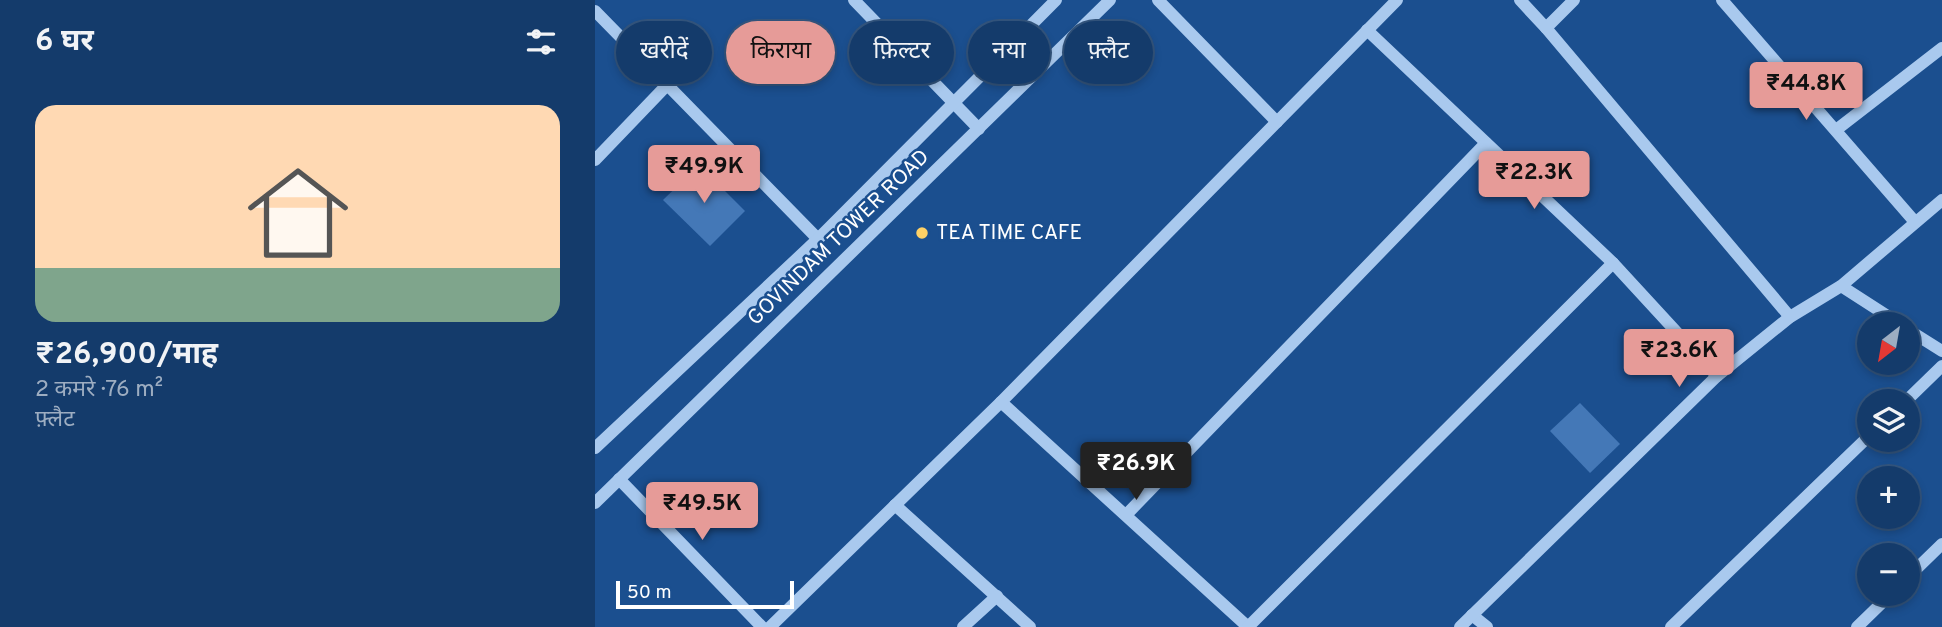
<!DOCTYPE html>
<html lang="hi">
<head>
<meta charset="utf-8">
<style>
	body { margin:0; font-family:Overpass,"Noto Sans Devanagari",sans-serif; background:#1d4271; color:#f1f3f6; height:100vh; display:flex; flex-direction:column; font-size:26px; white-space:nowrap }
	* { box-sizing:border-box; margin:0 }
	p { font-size:23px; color:#9dadc1 }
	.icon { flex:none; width:38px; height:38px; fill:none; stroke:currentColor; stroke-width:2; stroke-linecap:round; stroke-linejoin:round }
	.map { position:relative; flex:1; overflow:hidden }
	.side { display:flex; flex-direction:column; background:#143b6b; width:595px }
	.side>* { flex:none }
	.banner { position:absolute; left:21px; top:21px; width:665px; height:63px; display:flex; gap:14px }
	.needle { width:46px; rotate:211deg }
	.controls { position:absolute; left:1262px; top:312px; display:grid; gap:14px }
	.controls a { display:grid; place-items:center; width:63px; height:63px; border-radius:50%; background:#143b6b; box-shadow:0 4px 10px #0003,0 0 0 2px #33557e; font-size:35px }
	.scale { position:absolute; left:21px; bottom:18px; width:178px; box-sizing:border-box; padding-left:7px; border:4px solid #fff; border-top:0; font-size:19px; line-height:24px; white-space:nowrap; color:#fff; -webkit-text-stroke:5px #1b4f8f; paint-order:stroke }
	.price { position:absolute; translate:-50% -60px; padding:0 16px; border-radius:7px; background:#e69b98; color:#111; font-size:23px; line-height:46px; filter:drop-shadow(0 2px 4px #0008) }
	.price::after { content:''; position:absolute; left:50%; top:42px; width:21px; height:16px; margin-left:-10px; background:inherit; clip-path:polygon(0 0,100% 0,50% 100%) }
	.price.active { background:#222; color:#fff }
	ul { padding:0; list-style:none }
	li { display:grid; align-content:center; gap:14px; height:371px; padding:0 35px }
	li span { display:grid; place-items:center; height:217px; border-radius:21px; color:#555 }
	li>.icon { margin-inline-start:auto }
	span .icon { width:126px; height:126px; fill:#fffc; stroke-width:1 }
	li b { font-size:30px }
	h2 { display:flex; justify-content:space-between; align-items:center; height:84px; padding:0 35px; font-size:30px }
	.tag { padding:0 24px; border-radius:32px; background:#143b6b; box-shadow:0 4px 10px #0003,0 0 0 2px #33557e; font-size:24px; line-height:63px }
	.tag.active { background:#e69b98; color:#111 }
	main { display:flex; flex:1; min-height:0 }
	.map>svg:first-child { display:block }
	.building { fill:#4478b7 }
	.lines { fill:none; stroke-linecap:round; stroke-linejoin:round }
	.minor { stroke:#a9c9ee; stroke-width:12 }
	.poi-dot { fill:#ffd166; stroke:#1b4f8f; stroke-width:2.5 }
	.labels { text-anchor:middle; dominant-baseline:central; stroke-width:5; stroke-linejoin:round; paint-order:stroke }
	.poi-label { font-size:21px; fill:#fff; stroke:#1b4f8f; text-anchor:start }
	.street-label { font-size:21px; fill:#fff; stroke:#1b4f8f }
</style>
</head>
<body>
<main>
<section class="side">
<h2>6 घर<svg class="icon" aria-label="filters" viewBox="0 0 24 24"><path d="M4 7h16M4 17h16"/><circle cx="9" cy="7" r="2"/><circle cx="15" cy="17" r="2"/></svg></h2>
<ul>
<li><span style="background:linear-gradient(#ffd9b3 75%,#7fa58c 0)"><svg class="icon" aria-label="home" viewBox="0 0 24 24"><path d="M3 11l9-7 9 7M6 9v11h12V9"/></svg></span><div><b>₹26,900/माह</b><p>2 कमरे · 76 m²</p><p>फ़्लैट</p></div></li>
</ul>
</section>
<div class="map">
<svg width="1347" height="627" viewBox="0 0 1347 627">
	<rect width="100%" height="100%" fill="#1b4f8f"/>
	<g class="building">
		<polygon points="104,165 150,211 115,246 68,200"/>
		<polygon points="985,403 1025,444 995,473 955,431"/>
	</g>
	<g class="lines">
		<g class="minor">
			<polyline points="259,0 384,129"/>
			<polyline points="563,0 682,122"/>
			<polyline points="925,0 951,28 1195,317"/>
			<polyline points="1127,0 1320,222"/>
			<polyline points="0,11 223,239"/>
			<polyline points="951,28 979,0"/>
			<polyline points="772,30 1018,263 1122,376"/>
			<polyline points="1241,130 1347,48"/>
			<polyline points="0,160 72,85"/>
			<polyline points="1246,286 1305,324"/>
			<polyline points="1312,329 1347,351"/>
			<polyline points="1311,401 1347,366"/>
			<polyline points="406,402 653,627"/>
			<polyline points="0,448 223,239 461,0"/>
			<polyline points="24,479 167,627"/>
			<polyline points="0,503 515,0"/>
			<polyline points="300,505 435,627"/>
			<polyline points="531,515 891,143"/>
			<polyline points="1312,578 1347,544"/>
			<polyline points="877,615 892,627"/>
			<polyline points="175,627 406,402 802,0"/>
			<polyline points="368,627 402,596"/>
			<polyline points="653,627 1018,263"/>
			<polyline points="865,627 1122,376 1195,317 1246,286 1347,200"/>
			<polyline points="1076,627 1274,436"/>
			<polyline points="1262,627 1297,593"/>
		</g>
	</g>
	<circle class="poi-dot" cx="327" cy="233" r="7"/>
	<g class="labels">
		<g class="poi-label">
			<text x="341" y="233">TEA TIME CAFE</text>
		</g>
		<g class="street-label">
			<text transform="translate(244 238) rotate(-44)">GOVINDAM TOWER ROAD</text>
		</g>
	</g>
</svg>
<div class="controls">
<a><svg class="needle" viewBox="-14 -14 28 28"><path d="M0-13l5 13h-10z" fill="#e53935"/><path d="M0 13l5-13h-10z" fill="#9dadc1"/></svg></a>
<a><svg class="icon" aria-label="layers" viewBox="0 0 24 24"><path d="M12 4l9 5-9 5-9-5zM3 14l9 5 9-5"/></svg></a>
<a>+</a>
<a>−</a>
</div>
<div class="scale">50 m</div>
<b class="price" style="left:1211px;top:122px">₹44.8K</b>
<b class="price" style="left:109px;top:205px">₹49.9K</b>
<b class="price" style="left:939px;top:211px">₹22.3K</b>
<b class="price" style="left:1084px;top:389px">₹23.6K</b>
<b class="price active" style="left:541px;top:502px">₹26.9K</b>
<b class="price" style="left:107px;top:542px">₹49.5K</b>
<div class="banner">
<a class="tag">खरीदें</a>
<a class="tag active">किराया</a>
<a class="tag">फ़िल्टर</a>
<a class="tag">नया</a>
<a class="tag">फ़्लैट</a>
</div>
</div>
</main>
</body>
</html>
